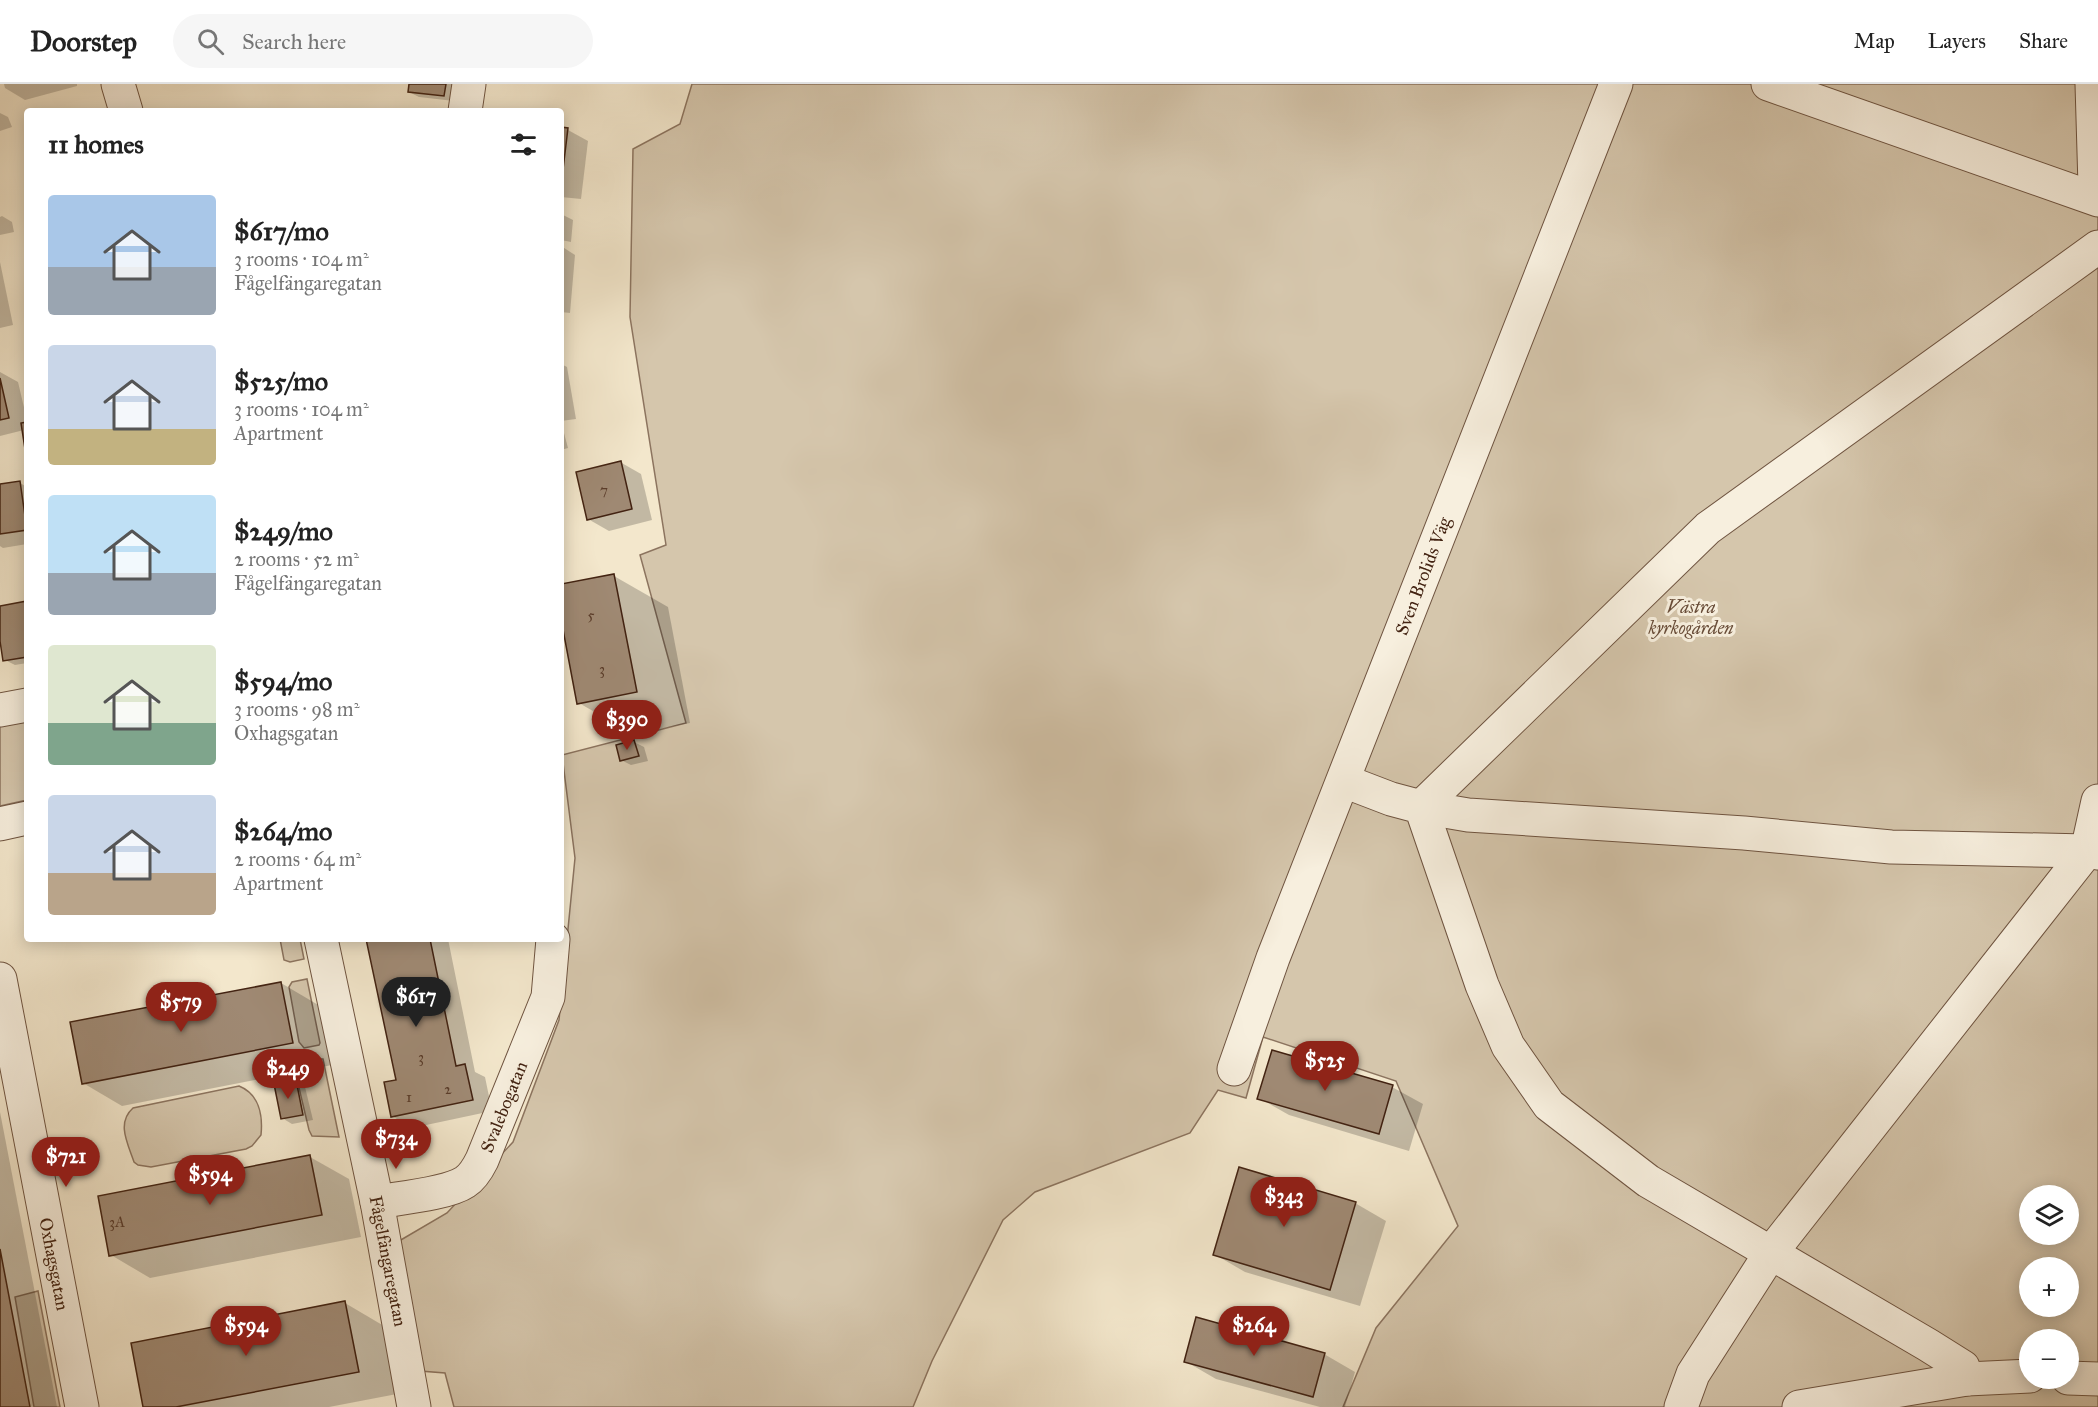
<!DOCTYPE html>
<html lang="en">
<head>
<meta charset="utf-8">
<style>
	body { margin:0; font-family:"IM FELL Great Primer",serif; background:#f6f6f6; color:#222; height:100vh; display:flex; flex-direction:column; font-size:22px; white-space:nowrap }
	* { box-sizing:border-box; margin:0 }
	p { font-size:20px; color:#767676 }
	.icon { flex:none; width:33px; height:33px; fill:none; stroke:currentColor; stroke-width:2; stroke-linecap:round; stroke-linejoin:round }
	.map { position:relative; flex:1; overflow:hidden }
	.drawer { position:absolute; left:24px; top:24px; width:540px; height:834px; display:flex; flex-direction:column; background:#fff; border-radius:6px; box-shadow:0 3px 15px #0003 }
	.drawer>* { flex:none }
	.tools { position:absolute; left:2019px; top:1101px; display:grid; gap:12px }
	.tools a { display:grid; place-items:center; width:60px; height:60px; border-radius:50%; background:#fff; box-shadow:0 3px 15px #0003; font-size:30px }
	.price { position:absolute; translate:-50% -51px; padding:0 14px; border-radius:21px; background:#8f2418; color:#fff; font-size:20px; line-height:39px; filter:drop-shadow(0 2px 3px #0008) }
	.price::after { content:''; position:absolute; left:50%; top:36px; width:18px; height:14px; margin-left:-9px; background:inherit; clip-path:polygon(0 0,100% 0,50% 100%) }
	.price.selected { background:#222; color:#fff }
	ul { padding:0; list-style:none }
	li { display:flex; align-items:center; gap:18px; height:150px; padding:0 24px }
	li span { display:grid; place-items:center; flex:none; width:168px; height:120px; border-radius:6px; color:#555 }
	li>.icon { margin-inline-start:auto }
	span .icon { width:72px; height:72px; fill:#fffc; stroke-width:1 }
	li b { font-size:26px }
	h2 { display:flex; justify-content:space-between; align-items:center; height:72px; padding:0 24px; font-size:26px }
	header { display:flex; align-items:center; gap:36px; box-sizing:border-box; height:84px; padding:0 30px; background:#fff; border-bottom:2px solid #e0e0e0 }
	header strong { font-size:28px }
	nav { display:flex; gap:33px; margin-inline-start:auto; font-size:21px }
	.search { width:420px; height:54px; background:#f6f6f6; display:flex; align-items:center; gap:15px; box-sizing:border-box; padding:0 21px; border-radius:33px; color:#767676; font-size:22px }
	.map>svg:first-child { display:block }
	.green { fill:#d5c6ac; stroke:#8c745f; stroke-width:1.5; fill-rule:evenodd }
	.shadow { fill:#0003 }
	.building { fill:#9f8973; stroke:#432312; stroke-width:1.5 }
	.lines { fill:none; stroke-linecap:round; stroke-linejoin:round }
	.minor-casing { stroke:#6f5440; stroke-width:35 }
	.minor { stroke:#f7efde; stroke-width:33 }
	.labels { text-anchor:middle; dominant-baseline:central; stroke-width:6; stroke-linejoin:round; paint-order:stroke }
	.number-label { font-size:15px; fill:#5a3c2a }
	.street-label { font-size:18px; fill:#432312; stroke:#f7efde }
	.park-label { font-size:18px; font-style:italic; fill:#684c38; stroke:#f7efde }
</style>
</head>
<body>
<header>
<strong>Doorstep</strong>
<div class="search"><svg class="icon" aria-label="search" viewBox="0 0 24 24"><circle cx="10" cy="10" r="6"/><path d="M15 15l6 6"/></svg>Search here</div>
<nav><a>Map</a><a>Layers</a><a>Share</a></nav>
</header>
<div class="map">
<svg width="2098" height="1323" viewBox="0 0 2098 1323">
	<rect width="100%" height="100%" fill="#f3e7cc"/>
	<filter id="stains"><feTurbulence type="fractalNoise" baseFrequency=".00333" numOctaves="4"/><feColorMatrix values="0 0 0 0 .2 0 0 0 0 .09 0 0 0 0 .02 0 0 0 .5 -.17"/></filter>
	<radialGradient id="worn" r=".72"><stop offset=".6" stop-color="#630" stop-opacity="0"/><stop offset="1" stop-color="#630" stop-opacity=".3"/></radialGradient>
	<g class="green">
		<path d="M692,0H2098V1323H1343L1376,1244L1458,1142L1396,997L1263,953L1246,1014L1218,1006L1190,1049L1035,1108L1003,1136L932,1277L913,1323H454L445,1289L420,1287L394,1160L447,1129L513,1058L559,936L575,774L562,671L686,639L640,471L666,461L630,233L633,65L680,40ZM2030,1112H2068V1150H2030ZM2030,1184H2068V1222H2030ZM2030,1256H2068V1294H2030Z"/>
		<polygon points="27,636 27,716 0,722 0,641"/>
		<polygon points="280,855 300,855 304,875 290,878 284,876"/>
		<polygon points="307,895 320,959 319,961 304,964 299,958 289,903 292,898"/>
		<path d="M317,975H323L339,1053L312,1052L309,1046L295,987C303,984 308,978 317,975Z"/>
		<path d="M239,1002C259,1010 263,1031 261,1051L252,1062L246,1065L151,1083L138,1081L134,1078C128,1060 116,1039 133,1024Z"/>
		<polygon points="38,1207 60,1323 34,1323 15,1213"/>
	</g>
	<g class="shadow">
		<polygon points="4,0 77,0 77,2 25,16 5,4"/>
		<polygon points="410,0 456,0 454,17 419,13 409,8"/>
		<polygon points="0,29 8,33 12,43 0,47"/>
		<polygon points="561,45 568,46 588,57 581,115 561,113"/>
		<polygon points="561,130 573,136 571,158 561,156"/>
		<polygon points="2,132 12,138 14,148 0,151 0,133"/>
		<polygon points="561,162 575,171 570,229 561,228"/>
		<polygon points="0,178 13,241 0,244"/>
		<polygon points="561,280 567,283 576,335 561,337"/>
		<polygon points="0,288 18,298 27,336 27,364 24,346 0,352"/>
		<polygon points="561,347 564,349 568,364 561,366"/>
		<polygon points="620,378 641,390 652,436 609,447 588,435"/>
		<polygon points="20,399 27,403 27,460 3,464 0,462 0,402"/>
		<polygon points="614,492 668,523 690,639 633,650 579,619 561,527 561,501"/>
		<polygon points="27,519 27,579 15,581 5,576 0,548 0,523"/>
		<polygon points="634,658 644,663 648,677 631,681 621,676"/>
		<polygon points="81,855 105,855 87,858"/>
		<polygon points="368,855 448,855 475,988 485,993 492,1027 412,1044 392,1032 397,997"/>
		<polygon points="281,899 320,922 332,981 122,1022 83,999"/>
		<polygon points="295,997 305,1003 313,1036 292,1040 282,1034"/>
		<polygon points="1392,1003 1423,1020 1409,1067 1289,1031 1259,1014"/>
		<polygon points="0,1028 57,1323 0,1323"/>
		<polygon points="310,1073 349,1095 361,1153 150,1194 111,1171"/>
		<polygon points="1355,1119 1386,1137 1360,1222 1245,1188 1214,1170"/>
		<polygon points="345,1219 384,1242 397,1310 329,1323 145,1323"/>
		<polygon points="1324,1270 1355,1288 1345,1323 1320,1323 1216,1295 1185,1277"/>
	</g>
	<g class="building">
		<polygon points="409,0 446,0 444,12 408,8"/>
		<polygon points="561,43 568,44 561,102"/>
		<polygon points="0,294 9,334 0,336"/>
		<polygon points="27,338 27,364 25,365 21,339"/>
		<polygon points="621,377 632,425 587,436 576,388"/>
		<polygon points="20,397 27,446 0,450 0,400"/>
		<polygon points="614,490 637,608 577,620 561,535 561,500"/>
		<polygon points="27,517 27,573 3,577 0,557 0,522"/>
		<polygon points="634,656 639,672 620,677 616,661"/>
		<polygon points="366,855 430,855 456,982 465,980 473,1016 391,1033 384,998 396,996"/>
		<polygon points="281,898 293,959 82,1000 70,938"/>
		<polygon points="1272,966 1393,1001 1379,1050 1257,1015"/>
		<polygon points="296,996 303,1031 281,1035 274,1000"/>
		<polygon points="310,1071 322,1131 109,1172 98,1112"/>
		<polygon points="1239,1083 1356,1118 1330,1206 1213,1171"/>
		<polygon points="0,1165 30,1323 0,1323"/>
		<polygon points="345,1217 359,1288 176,1323 143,1323 131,1259"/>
		<polygon points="1196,1233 1325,1269 1313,1313 1184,1278"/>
	</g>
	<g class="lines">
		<g class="minor-casing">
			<g id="minor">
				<polyline points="118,0 126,27"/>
				<polyline points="1768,0 2098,116"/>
				<polyline points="2092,0 2095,102 2098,103"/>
				<polyline points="465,27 469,0"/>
				<polyline points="0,626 27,621"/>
				<polyline points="1344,697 1391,715 1421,723 1482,901 1508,962 1549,1021 1648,1097 1928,1261 1963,1283 1967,1295"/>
				<polyline points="1421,723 1708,444 2098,163"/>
				<polyline points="1421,723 1468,731 1744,749 1891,763 2087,767 2098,769"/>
				<polyline points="0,740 27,734"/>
				<polyline points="321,855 377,1118 414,1323"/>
				<polyline points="0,895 82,1323"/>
				<polyline points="1234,985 1273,874 1616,0"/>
				<path d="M377,1118C399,1114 447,1110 465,1098C473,1093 478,1084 482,1076L548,913L553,855"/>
				<polyline points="2068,1294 2098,1295"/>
				<polyline points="1681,1323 1693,1290 1770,1170 2087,767 2098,717"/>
				<polyline points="1799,1323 1967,1295 2030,1292"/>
			</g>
		</g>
		<use href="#minor" class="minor"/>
	</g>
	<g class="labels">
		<g class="number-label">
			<text x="604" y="406">7</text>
			<text x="591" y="531">5</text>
			<text x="602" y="585">3</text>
			<text x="421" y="973">3</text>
			<text x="448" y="1005">2</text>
			<text x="409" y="1013">1</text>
			<text x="117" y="1138">3A</text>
		</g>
		<g class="street-label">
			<text transform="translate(1423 492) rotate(-69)">Sven Brolids Väg</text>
			<text transform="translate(504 1023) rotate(-68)">Svalebogatan</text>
			<text transform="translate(388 1177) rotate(79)">Fågelfängaregatan</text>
			<text transform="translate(54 1180) rotate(79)">Oxhagsgatan</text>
		</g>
		<g class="park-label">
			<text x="1691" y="523">Västra<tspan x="1691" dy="21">kyrkogården</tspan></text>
		</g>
	</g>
	<rect width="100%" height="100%" filter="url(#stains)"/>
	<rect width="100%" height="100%" fill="url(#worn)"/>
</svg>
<div class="tools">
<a><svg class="icon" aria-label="layers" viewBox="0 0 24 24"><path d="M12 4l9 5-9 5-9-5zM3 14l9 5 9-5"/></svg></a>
<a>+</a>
<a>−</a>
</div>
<b class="price" style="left:627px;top:667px">$390</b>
<b class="price selected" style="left:416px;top:944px">$617</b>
<b class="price" style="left:181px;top:949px">$579</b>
<b class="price" style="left:1325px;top:1008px">$525</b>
<b class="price" style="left:288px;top:1016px">$249</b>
<b class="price" style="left:396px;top:1086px">$734</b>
<b class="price" style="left:66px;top:1104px">$721</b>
<b class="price" style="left:210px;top:1122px">$594</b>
<b class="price" style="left:1284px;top:1144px">$343</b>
<b class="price" style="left:246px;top:1273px">$594</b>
<b class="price" style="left:1254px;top:1273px">$264</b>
<section class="drawer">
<h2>11 homes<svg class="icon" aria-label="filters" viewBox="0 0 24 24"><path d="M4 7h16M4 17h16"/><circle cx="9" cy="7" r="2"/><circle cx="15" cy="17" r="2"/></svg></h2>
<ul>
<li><span style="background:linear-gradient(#a9c7e8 60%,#9aa5b1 0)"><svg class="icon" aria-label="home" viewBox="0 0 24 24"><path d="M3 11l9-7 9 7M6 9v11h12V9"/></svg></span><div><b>$617/mo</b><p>3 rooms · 104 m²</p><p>Fågelfängaregatan</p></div></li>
<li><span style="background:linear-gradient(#c9d6e8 70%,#c2b280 0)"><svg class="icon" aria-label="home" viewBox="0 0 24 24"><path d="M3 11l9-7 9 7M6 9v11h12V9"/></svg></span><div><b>$525/mo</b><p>3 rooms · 104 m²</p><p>Apartment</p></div></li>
<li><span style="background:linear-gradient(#bfe0f5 65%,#9aa5b1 0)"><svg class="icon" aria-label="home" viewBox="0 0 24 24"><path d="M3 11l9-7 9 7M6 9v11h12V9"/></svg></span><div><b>$249/mo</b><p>2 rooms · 52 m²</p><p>Fågelfängaregatan</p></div></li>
<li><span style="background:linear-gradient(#dfe7d0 65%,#7fa58c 0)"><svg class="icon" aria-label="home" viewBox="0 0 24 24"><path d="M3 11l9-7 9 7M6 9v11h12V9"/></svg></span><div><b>$594/mo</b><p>3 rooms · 98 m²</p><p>Oxhagsgatan</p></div></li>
<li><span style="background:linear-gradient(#c9d6e8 65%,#b9a48a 0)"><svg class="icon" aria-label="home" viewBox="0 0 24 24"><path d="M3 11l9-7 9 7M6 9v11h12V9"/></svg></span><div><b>$264/mo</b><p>2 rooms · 64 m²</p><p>Apartment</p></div></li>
</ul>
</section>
</div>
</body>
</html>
